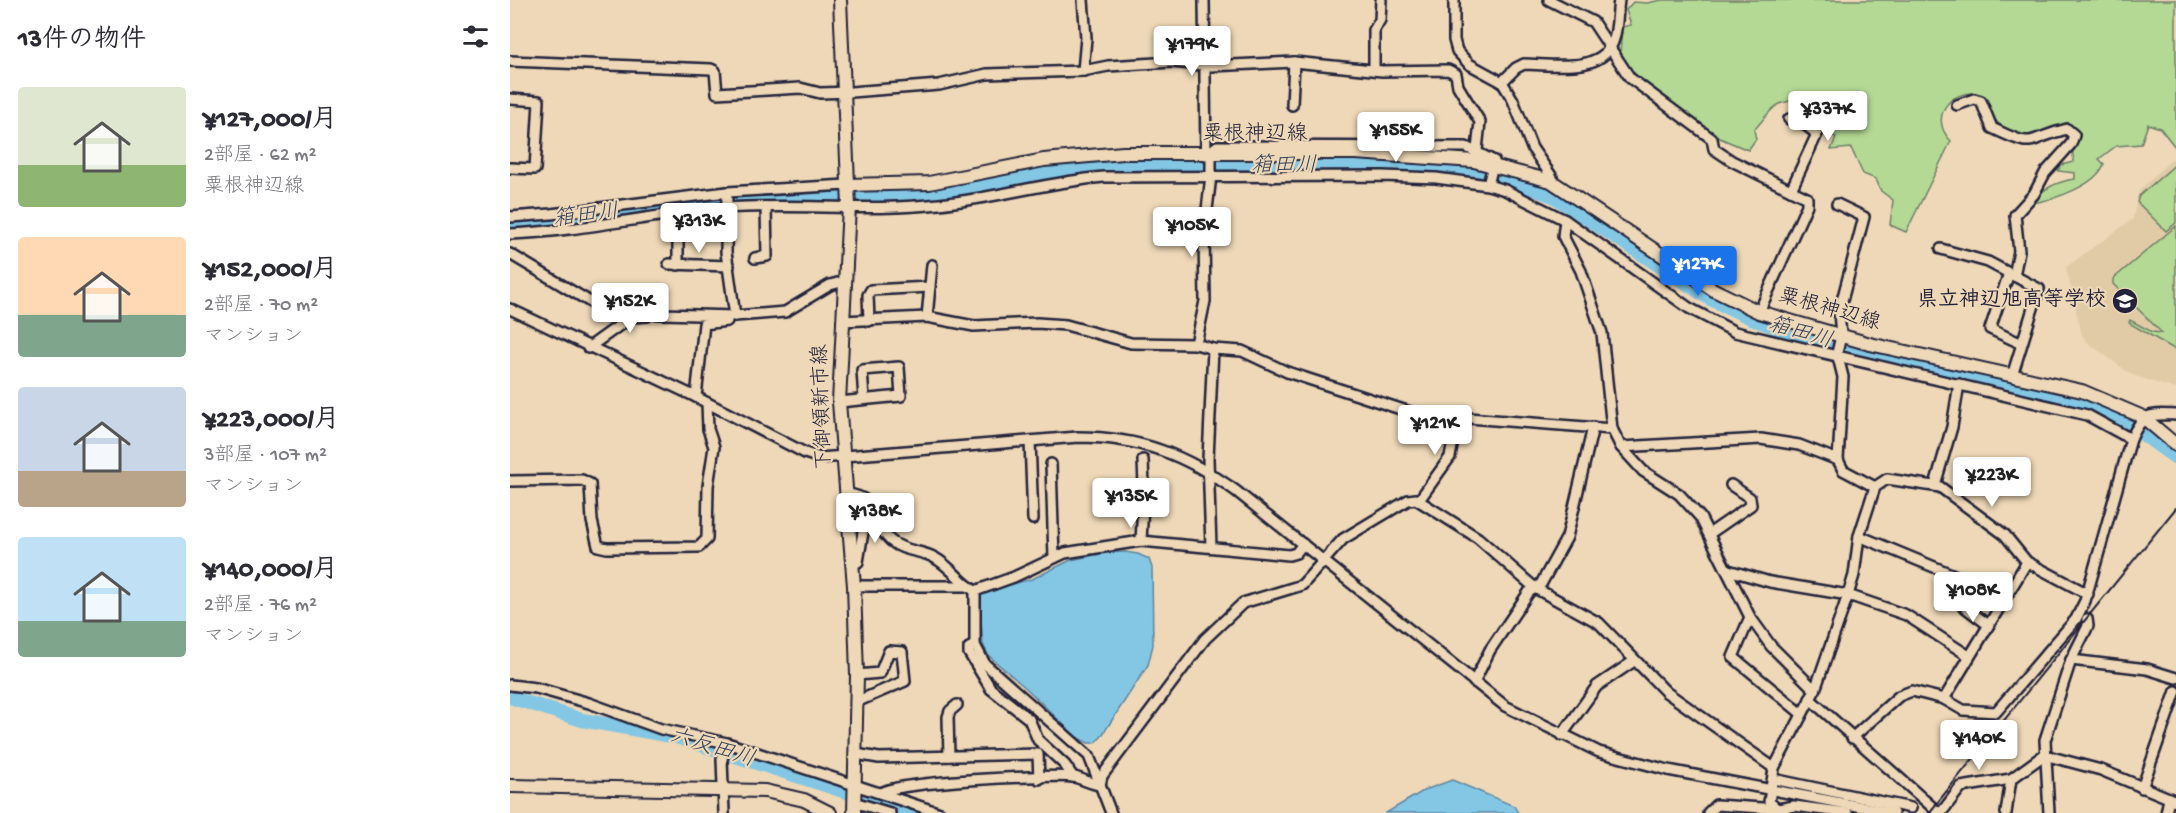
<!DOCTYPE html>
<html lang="ja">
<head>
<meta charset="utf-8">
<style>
	body { margin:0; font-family:"Gochi Hand","Klee One",sans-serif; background:#f7f7f7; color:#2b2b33; height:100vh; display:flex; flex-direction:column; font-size:22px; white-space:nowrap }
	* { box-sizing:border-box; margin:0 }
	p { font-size:20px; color:#7c7c81 }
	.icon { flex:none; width:33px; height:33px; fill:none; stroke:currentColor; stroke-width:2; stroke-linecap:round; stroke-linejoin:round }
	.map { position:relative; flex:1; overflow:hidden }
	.drawer { display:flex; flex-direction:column; background:#fff; width:510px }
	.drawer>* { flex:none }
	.price { position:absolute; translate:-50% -51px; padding:0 14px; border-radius:6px; background:#fff; color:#222; font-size:20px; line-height:39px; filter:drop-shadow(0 2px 3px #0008) }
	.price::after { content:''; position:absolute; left:50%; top:36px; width:18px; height:14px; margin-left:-9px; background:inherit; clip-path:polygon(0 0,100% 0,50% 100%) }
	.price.on { background:#1a73e8; color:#fff }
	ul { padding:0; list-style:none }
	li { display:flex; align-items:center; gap:18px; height:150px; padding:0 18px }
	li span { display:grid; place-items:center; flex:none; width:168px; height:120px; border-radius:6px; color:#555 }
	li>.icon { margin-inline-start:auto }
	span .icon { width:72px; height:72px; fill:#fffc; stroke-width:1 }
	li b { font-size:26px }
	h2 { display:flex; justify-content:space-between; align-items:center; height:72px; padding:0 18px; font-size:26px }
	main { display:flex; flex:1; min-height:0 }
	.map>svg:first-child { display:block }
	.built { fill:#e0cba6 }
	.green { fill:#b4d994; stroke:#6b7e68; stroke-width:1.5 }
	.water { fill:#83c7e4; stroke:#5c85a0; stroke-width:1.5 }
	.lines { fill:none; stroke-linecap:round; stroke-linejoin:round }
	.river { stroke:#83c7e4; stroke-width:14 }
	.minor-casing { stroke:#22223b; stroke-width:14 }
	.major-casing { stroke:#22223b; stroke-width:16 }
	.minor { stroke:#eed8b7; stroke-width:9 }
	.major { stroke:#eed8b7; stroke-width:12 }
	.rail { stroke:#22223b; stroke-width:2 }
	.labels { text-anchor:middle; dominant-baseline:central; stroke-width:4.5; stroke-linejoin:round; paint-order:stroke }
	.street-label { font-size:21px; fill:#22223b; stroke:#eed8b7 }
	.poi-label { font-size:21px; font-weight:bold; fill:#22223b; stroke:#eed8b7; text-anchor:end }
	.water-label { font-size:22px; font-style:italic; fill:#35435d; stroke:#eed8b7 }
</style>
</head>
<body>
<main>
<section class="drawer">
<h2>13件の物件<svg class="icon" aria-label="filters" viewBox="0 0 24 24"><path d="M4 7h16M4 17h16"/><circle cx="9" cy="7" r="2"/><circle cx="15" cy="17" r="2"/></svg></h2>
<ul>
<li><span style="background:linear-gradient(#dfe7d0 65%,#8fb573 0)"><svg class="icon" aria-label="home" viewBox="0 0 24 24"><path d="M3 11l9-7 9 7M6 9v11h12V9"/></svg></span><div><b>¥127,000/月</b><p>2部屋 · 62 m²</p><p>粟根神辺線</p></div></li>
<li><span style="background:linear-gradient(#ffd9b3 65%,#7fa58c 0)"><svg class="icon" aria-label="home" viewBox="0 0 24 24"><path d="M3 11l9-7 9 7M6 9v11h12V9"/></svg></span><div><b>¥152,000/月</b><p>2部屋 · 70 m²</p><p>マンション</p></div></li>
<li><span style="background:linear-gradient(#c9d6e8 70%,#b9a48a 0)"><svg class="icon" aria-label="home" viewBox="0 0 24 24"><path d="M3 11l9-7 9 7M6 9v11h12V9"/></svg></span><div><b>¥223,000/月</b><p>3部屋 · 107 m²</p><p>マンション</p></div></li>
<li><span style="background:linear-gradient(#bfe0f5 70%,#7fa58c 0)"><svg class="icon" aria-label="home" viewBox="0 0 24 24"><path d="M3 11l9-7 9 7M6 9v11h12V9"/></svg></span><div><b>¥140,000/月</b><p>2部屋 · 76 m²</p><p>マンション</p></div></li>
</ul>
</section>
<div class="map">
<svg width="1666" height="813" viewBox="0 0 1666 813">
	<rect width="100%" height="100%" fill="#eed8b7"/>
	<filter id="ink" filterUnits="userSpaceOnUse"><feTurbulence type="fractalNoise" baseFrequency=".0167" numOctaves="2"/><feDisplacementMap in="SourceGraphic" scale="12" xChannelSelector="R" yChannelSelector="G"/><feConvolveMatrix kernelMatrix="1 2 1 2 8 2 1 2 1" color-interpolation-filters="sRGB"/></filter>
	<g filter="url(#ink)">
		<polygon class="built" points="1666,155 1666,389 1622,375 1577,342 1572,335 1556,267 1623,219 1629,191"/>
		<g class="green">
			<path d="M1152,0H1666V148L1650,128L1638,124L1631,144L1606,146L1589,159L1594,164C1586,186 1543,200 1522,203C1530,189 1549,181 1565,179V173L1548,171L1551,165L1564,162L1562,148L1567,133L1565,129L1559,128L1516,142C1495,129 1479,122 1474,96C1444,84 1416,116 1441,141L1396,232L1380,225L1383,200L1371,191L1366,179L1353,174L1341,148L1321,150L1326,137L1314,133L1294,100C1263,100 1263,109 1244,130L1246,139L1238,150L1205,136L1122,76L1110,55L1112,27L1121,25L1116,10L1123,2L1137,3Z"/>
			<polygon points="1666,164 1666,223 1656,231 1627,202 1629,196"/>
			<polygon points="1666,226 1666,347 1664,349 1619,323 1620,320 1642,332 1652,333 1603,284 1603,279"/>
		</g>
		<g class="water">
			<polygon points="615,552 628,554 639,559 642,568 643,645 638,665 591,737 585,743 578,743 566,737 517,689 479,656 473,644 469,595 474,591 522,579 561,560 595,553"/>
			<polygon points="942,780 1004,806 1008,813 876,813 915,790"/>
		</g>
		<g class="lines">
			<g class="river">
				<polyline points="0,226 223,199 433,194 534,173 590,166 937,167 988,176 1043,196 1200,299 1245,320 1291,336 1594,410 1617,423 1666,458"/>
				<polyline points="0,697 72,720 167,737 401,813"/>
			</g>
			<g class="minor-casing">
				<g id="minor">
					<polyline points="694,0 696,155"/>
					<polyline points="944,0 944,40 947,51 959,64 992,82 1003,100 1022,148 1042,177 1041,181"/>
					<polyline points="1039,0 1083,22 1120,78 1202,139 1204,149 1222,161 1297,198 1297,205 1249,312"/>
					<polyline points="0,61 201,69 205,71 207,93 290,88 310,93 341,92 429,85 477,74 573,71 598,66 662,62 701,66 784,62 872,71 938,70 946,74 948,86 970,122 967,150"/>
					<polyline points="864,70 864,30 870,20 871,0"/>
					<polyline points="573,71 576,38 573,0"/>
					<path d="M992,82L1006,68L1014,64C1041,64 1090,74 1103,42C1108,29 1107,13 1109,0"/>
					<polyline points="0,99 29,101 25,169 0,168"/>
					<polyline points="782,105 784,62"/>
					<path d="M1447,105L1464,99L1471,101L1482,128C1528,150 1513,140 1557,129L1564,135L1561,144L1535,173L1524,194L1505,215L1509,251L1504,276"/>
					<polyline points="1279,119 1293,123 1307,134 1281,190"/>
					<polyline points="698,153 707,146 956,147 984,161 978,185"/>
					<polyline points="217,192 216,252 225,316"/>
					<polyline points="1327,204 1354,217 1329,312 1331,336 1327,353 1333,377 1328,460 1333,470 1365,487"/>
					<polyline points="162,214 168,242 168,265"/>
					<polyline points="0,217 41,214 217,192 337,185"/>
					<polyline points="1055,220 1053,236 1071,271 1092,333 1102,429 1111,447 1133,471 1169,494 1190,517 1240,617 1261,646 1305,690"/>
					<path d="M0,234C72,231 144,214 216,208C287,203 359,212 429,204C485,198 538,182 594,177L873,176L926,178L978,185L995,190L1055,220L1179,308L1225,332L1577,415L1621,439"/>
					<polyline points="1431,249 1478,262 1529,289 1502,376"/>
					<polyline points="0,254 92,309 151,314 225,316 275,312 320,285 335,281"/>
					<polyline points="245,258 257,256 256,207"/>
					<polyline points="159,264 219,266"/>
					<polyline points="1499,273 1480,329 1510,343"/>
					<path d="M0,309L186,397L295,453L310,458L568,437C630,437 676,455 726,491L995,706L1089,752L1158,770L1383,813"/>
					<polyline points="417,317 422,265"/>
					<polyline points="332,321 417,317 464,326 527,323 556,325 621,343 686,344 703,349 732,351 777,372 906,414 1102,429"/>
					<polyline points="359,321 358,295 361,290 420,287"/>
					<polyline points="686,344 695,301 694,235 701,176 701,155"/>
					<polyline points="78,348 121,317 137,316"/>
					<polyline points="186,397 194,324 217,321"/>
					<polyline points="329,402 391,396 389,367 352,370 354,399"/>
					<polyline points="520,441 523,519"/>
					<polyline points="1111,447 1251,439 1289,445 1328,460"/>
					<polyline points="541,464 544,558"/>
					<polyline points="0,481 72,480 80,484 82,521 88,546 97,548 189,547 197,539 198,486 204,447 198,429 197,403"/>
					<polyline points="1425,485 1442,427 1449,384"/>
					<path d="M336,494C372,497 360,523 381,541C394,552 412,550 425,558C440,566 450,582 465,591L504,577L555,553L631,541L779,555L786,553L793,544"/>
					<polyline points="910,499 940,457 948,415"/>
					<polyline points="1199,534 1241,505 1240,498 1221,485"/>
					<polyline points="1349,536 1446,576 1449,580 1444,599 1477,624"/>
					<polyline points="631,541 634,486 633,460"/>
					<polyline points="701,547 698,459 703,349"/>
					<polyline points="342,565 348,562 358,502"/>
					<polyline points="1218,570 1260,582 1338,595 1396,615 1459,656"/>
					<polyline points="344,586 458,586"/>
					<polyline points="465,591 465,645 475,664 579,756 601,813"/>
					<polyline points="1240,617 1223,657 1292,714"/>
					<polyline points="465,645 459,648 459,653 481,689 519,719 528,740 555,765 563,777"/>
					<polyline points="1561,660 1637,669 1666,678"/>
					<polyline points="964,682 980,650 1019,592 1031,584 1057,537 1083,427"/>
					<polyline points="0,685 26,688 79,703 151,729 217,743 430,813"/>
					<polyline points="1300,699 1429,813"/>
					<polyline points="1434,699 1517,562"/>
					<polyline points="346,702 395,681 392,652 379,651 370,673 347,675"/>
					<polyline points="1052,735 1087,686 1124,661"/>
					<path d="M1342,738L1389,696L1402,691L1434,699L1453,710L1486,712L1566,619L1575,601L1621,439C1633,412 1639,414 1666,415"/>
					<polyline points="346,754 369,758 528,754 529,779"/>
					<polyline points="1534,755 1591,770 1666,801"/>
					<polyline points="439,756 438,717 440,711 447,705"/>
					<polyline points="1263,779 1401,808"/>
					<polyline points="590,785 592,776 695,639 733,603 792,585 833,539 898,500 906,499 968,538 1025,588 1089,623 1156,692 1264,768"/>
					<polyline points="1632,788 1666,691"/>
					<path d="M371,793C382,782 541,774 564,777C573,779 581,784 590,785"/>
					<polyline points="344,802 380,813"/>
					<polyline points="214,813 212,759 217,743"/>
					<polyline points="1198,813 1206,805 1268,809 1284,806 1337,813"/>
					<polyline points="1272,813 1259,802 1264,768 1305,690 1338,595 1344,575 1349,536 1365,487 1377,479 1430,487 1495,535 1517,562 1578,594"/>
					<polyline points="1431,813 1451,787 1501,779 1534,755"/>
					<polyline points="1496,813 1501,779"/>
					<polyline points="1539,813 1535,740 1561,660 1578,626 1577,619"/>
					<polyline points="1656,813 1659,799"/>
				</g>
			</g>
			<g class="major-casing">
				<g id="major">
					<polyline points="330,0 339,206 329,402 344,586 347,675 344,813"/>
					<polyline points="337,185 419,183 534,160 613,153 846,153 964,161 1041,181 1204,290 1249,312 1360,344 1572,391 1633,417 1666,445"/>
					<polyline points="0,786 255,791 294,800 320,813"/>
				</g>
			</g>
			<use href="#minor" class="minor"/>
			<use href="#major" class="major"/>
			<polyline class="rail" points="1419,813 1666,508"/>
		</g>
	</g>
	<defs>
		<g id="school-disc" transform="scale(1.35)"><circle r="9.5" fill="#22223b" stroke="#eed8b7"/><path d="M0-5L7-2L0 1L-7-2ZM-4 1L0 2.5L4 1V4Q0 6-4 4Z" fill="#fff"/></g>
	</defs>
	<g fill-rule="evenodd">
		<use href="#school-disc" x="1615" y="301"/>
	</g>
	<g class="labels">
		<g class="street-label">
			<text x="745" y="135">粟根神辺線</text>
			<text transform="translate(1319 311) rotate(16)">粟根神辺線</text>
			<text transform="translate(314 407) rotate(-92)">下御領新市線</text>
		</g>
		<g class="poi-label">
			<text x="1596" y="301">県立神辺旭高等学校</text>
		</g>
		<g class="water-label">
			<text x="774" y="167">箱田川</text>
			<text transform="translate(76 217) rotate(-7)">箱田川</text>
			<text transform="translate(1290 334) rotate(16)">箱田川</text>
			<text transform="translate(202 749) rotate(17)">六反田川</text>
		</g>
	</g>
</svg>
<b class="price" style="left:682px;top:77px">¥179K</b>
<b class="price" style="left:1318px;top:142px">¥337K</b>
<b class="price" style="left:886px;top:163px">¥155K</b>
<b class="price" style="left:189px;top:254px">¥313K</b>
<b class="price" style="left:682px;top:258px">¥105K</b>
<b class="price on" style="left:1188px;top:297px">¥127K</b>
<b class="price" style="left:120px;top:334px">¥152K</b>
<b class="price" style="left:925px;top:456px">¥121K</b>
<b class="price" style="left:1482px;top:508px">¥223K</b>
<b class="price" style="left:621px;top:529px">¥135K</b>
<b class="price" style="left:365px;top:544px">¥138K</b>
<b class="price" style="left:1463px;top:623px">¥108K</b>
<b class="price" style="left:1469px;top:771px">¥140K</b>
</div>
</main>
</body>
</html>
